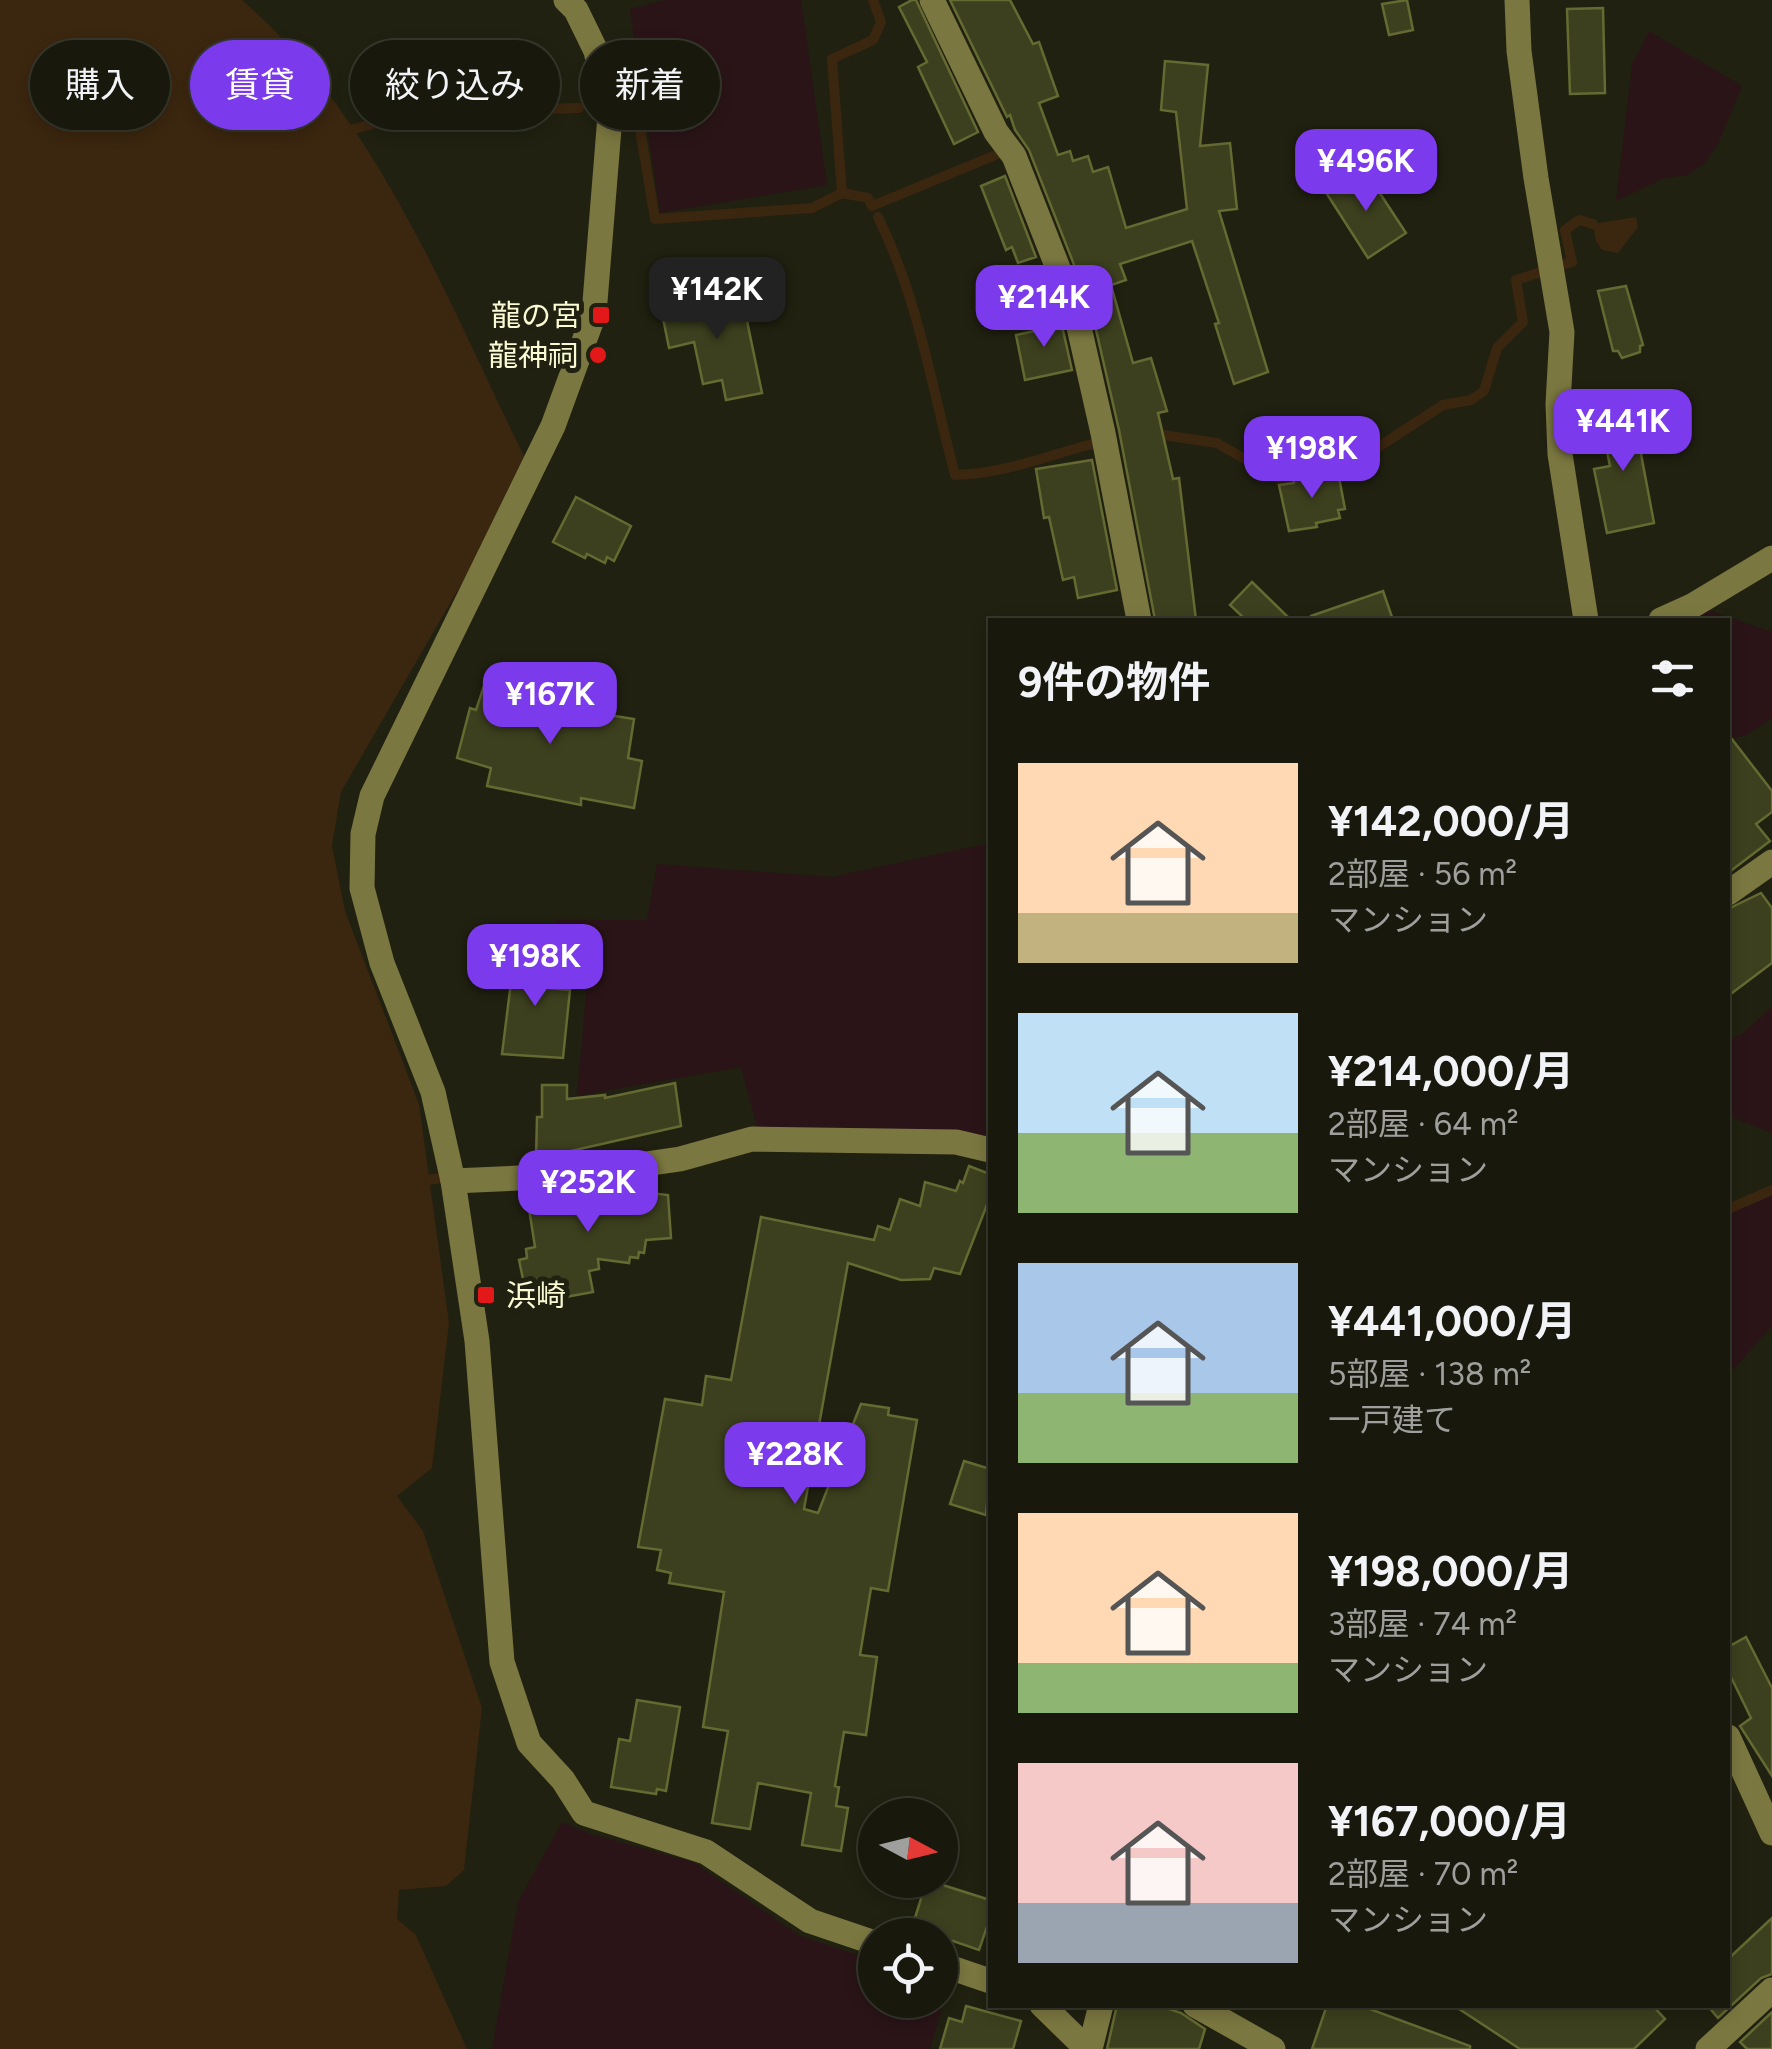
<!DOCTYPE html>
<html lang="ja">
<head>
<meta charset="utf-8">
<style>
	body { margin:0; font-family:Figtree,"Noto Sans JP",sans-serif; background:#212215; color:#f1f3f6; height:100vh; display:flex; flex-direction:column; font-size:38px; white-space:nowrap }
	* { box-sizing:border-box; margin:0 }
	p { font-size:32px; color:#9fa09d }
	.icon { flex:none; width:55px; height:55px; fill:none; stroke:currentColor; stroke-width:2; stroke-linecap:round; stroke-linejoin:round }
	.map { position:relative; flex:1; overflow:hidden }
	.details { position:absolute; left:988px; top:618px; width:742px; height:1390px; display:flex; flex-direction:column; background:#18190c; border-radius:0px; box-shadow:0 5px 15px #0003,0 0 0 2px #36382d }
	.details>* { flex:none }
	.guide { position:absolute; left:30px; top:40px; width:808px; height:90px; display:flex; gap:20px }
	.needle { width:65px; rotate:97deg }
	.buttons { position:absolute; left:858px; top:1798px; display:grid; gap:20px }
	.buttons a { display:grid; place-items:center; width:100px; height:100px; border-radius:50%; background:#18190c; box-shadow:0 5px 15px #0003,0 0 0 2px #36382d; font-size:50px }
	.price { position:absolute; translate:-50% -85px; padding:0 22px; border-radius:20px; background:#7c3aed; color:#fff; font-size:32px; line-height:65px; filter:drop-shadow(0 2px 5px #0008) }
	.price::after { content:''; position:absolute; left:50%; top:60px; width:30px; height:22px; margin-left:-15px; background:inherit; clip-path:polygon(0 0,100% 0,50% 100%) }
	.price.selected { background:#222; color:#fff }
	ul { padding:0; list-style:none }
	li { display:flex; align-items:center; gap:30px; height:250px; padding:0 30px }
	li span { display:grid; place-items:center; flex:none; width:280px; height:200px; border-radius:0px; color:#555 }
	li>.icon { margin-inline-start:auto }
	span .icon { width:120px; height:120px; fill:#fffc; stroke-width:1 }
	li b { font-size:42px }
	h2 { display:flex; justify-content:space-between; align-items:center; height:120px; padding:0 30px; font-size:42px }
	.tag { padding:0 35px; border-radius:45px; background:#18190c; box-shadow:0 5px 15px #0003,0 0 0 2px #36382d; font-size:35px; line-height:90px }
	.tag.selected { background:#7c3aed; color:#fff }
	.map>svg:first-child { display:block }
	.green { fill:#2a1417 }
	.water { fill:#3b260f }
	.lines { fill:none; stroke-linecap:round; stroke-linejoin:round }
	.stream { stroke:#3b260f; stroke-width:10 }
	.building { fill:#3d401e; stroke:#646a32; stroke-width:2.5 }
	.minor { stroke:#7b7740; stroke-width:25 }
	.poi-dot { fill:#e31819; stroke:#202110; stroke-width:4 }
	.labels { text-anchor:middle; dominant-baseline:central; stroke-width:10; stroke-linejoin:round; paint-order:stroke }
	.poi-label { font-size:30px; fill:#fafad5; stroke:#202110; text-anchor:end }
</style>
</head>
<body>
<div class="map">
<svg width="1772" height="2049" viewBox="0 0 1772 2049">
	<rect width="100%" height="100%" fill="#202110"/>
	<g class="green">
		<polygon points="665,0 801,0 827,185 660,213 630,9"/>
		<polygon points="1649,31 1742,86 1718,144 1706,162 1688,175 1664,178 1616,201 1632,65"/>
		<polygon points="1702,608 1772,632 1772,718 1747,735 1728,739 1728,620 1680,620"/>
		<polygon points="990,843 990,1139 757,1127 741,1067 577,1096 587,983 549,982 556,920 647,920 657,864 832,877"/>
		<polygon points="1772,1007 1772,1133 1728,1116 1728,1040 1741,1035"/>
		<polygon points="1772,1195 1772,1326 1733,1370 1728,1369 1728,1214 1739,1206"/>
		<polygon points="562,1822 590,1834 693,1862 800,1936 875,1961 875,2000 940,2000 940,1984 948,1986 930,2049 492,2049 518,1902"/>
	</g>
	<g class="water">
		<path d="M0,0H242C378,117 449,305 527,462L478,555L341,792L332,846L345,911L419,1104L449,1323L432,1468L397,1496L423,1531L482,1708L464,1870L446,1886L399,1890L397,1919L416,1935L467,2049H0Z"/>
		<polygon points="1636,217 1638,227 1618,253 1602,250 1596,241 1593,224"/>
	</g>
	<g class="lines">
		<g class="stream">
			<polyline points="636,105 655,219 812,208 842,193 868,198 872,206 998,154"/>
			<polyline points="354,129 411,113 579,108"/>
			<polyline points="842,193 832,59 873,40 881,22 873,0"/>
			<path d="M878,217C918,298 932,388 955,475C1006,474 1051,454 1100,442"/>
			<polyline points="1150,433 1217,443 1279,479 1343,470 1443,405 1471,400 1484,391 1497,348 1523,322 1516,280 1572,262 1565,230 1579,220 1593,224"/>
			<polyline points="429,1180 440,1178"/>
			<polyline points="1728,1209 1772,1190"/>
		</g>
	</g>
	<g class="building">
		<polygon points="912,0 916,0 978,132 954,144 918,67 927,62 899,7"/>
		<polygon points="950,0 1010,0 1033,44 1039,42 1058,96 1039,103 1058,155 1070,151 1073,161 1088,156 1093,172 1108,167 1126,228 1187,209 1176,112 1161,110 1165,61 1208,65 1200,146 1230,143 1237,209 1219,211 1268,372 1234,384 1215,324 1219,323 1192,241 1120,264 1126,280 1111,285 1133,363 1151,358 1167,411 1158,413 1173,479 1179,478 1196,620 1155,620 1119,430 1091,308 1029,150 1015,130 1010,115 1007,117"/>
		<polygon points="1407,0 1413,30 1389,35 1382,4"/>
		<polygon points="1603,8 1605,93 1570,94 1567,9"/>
		<polygon points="1364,169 1406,233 1368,258 1327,194"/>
		<polygon points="1005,176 1036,257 1018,263 1012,247 1006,250 981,186"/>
		<polygon points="1626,286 1643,345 1640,346 1640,352 1622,358 1618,351 1613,351 1598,291"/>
		<polygon points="741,292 762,393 726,400 722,380 703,384 694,342 669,348 661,308"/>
		<polygon points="1060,317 1072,370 1025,380 1016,335 1039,330 1036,322"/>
		<polygon points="1632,406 1654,523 1607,533 1594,469 1610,466 1599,413"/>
		<polygon points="1092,460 1117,590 1078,598 1074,577 1063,580 1049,517 1044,518 1036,469"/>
		<polygon points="1338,472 1345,509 1338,510 1340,518 1316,523 1317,527 1289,531 1279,485 1294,483 1293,479"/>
		<polygon points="576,497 631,526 614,561 607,557 605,563 587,554 585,558 553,542"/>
		<polygon points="1252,582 1291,620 1246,620 1230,605"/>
		<polygon points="1383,591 1393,620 1311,620 1311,616"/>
		<polygon points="488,674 512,680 510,687 591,707 590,712 634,719 628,758 642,761 634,808 581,798 581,805 487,786 491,768 457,758 470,708 476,710"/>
		<polygon points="1728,734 1772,791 1772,812 1756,824 1770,841 1728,873"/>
		<polygon points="1761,893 1772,908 1772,963 1728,996 1728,909"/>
		<polygon points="515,950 552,954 548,988 570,990 563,1058 502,1054"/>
		<polygon points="675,1083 681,1126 536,1159 537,1117 542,1117 542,1085 567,1085 567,1099 605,1095 605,1098"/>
		<polygon points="969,1166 990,1174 990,1197 960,1274 934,1268 930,1279 901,1280 848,1263 804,1509 818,1513 861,1404 889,1408 888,1415 917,1420 888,1591 871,1588 860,1655 877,1657 866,1735 844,1732 835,1786 839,1787 836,1806 848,1808 841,1851 802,1845 811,1793 758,1783 750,1829 712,1823 728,1731 703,1727 724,1592 669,1583 671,1573 657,1570 661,1550 638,1547 665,1399 702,1405 706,1376 731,1380 761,1217 874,1240 878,1226 890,1230 900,1199 920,1206 925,1182 956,1191 960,1181 963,1183"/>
		<polygon points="600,1187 668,1195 671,1238 646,1240 644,1253 639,1252 638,1258 630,1257 629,1263 598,1259 599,1269 589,1271 593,1292 538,1302 534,1282 524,1284 519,1260 527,1258 526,1249 535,1247 527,1196"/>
		<polygon points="964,1461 990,1469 986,1515 950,1504"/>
		<polygon points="1746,1637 1772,1688 1772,1776 1740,1726 1751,1718 1728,1671 1728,1647"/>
		<polygon points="637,1700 680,1707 666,1791 657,1789 656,1794 611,1787 619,1739 630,1741"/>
		<polygon points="927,1880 990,1900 990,1918 979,1950 912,1927"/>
		<polygon points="1772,1918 1772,1974 1761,1978 1718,2018 1707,2005 1728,2005 1728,1959"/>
		<polygon points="1117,2005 1157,2005 1181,2013 1205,2029 1199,2049 1107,2049"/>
		<polygon points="1327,2005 1359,2005 1470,2046 1470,2049 1312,2049"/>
		<polygon points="1453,2005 1652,2005 1665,2019 1634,2049 1520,2049"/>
		<polygon points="966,2006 1021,2021 1013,2049 940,2049 949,2018 962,2022"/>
		<polygon points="1772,2012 1772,2049 1747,2049 1740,2042"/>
	</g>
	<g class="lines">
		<g class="minor">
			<polyline points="566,0 576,10 596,51 610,116 594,314 553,426 372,796 363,834 362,888 382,963 433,1092 453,1181 477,1341 502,1662 529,1743 563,1780 584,1813 706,1852 810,1921 875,1943"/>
			<polyline points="932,0 996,132 1014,156 1076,314 1103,433 1139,620"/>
			<polyline points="1517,0 1519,51 1536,178 1562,332 1558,404 1560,454 1586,620"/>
			<polyline points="1661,620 1692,606 1772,558"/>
			<polyline points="1728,893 1772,862"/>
			<polyline points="453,1181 563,1176 680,1159 752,1139 956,1142 990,1150"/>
			<polyline points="1728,1737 1772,1833"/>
			<polyline points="940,1964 990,1981"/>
			<polyline points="1042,2005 1087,2049"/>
			<polyline points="1195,2005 1273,2049"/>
			<polyline points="1090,2049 1101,2005"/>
			<polyline points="1708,2049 1772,1990"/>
		</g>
	</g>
	<g class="poi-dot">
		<rect x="591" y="305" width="20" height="20" rx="5"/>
		<circle cx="598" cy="355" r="10"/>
		<rect x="476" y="1285" width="20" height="20" rx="5"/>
	</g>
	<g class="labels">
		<g class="poi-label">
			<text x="581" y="315">龍の宮</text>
			<text x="578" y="355">龍神祠</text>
			<text x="506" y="1295" text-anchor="start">浜崎</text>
		</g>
	</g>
</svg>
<div class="buttons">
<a><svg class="needle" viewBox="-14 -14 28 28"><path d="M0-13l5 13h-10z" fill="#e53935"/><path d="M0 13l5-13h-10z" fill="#9fa09d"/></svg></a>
<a><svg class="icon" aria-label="locate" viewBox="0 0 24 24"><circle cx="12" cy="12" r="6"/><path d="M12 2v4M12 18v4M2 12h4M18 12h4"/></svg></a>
</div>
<b class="price" style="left:1366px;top:214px">¥496K</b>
<b class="price selected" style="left:717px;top:342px">¥142K</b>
<b class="price" style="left:1044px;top:350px">¥214K</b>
<b class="price" style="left:1623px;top:474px">¥441K</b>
<b class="price" style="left:1312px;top:501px">¥198K</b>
<b class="price" style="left:550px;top:747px">¥167K</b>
<b class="price" style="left:535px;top:1009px">¥198K</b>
<b class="price" style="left:588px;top:1235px">¥252K</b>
<b class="price" style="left:795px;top:1507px">¥228K</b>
<div class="guide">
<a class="tag">購入</a>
<a class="tag selected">賃貸</a>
<a class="tag">絞り込み</a>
<a class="tag">新着</a>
</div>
<section class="details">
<h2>9件の物件<svg class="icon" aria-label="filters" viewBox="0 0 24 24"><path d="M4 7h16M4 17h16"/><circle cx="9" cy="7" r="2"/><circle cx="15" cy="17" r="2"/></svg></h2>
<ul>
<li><span style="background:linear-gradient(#ffd9b3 75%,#c2b280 0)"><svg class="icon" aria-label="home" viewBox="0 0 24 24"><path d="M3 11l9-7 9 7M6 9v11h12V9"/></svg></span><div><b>¥142,000/月</b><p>2部屋 · 56 m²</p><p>マンション</p></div></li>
<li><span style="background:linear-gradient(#bfe0f5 60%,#8fb573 0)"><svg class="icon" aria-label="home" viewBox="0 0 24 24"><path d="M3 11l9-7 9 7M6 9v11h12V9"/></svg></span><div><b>¥214,000/月</b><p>2部屋 · 64 m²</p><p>マンション</p></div></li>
<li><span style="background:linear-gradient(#a9c7e8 65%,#8fb573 0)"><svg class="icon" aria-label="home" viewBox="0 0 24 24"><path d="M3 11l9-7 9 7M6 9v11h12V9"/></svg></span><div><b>¥441,000/月</b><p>5部屋 · 138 m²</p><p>一戸建て</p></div></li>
<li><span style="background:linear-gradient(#ffd9b3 75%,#8fb573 0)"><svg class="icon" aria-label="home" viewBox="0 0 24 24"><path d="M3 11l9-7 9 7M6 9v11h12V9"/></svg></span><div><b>¥198,000/月</b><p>3部屋 · 74 m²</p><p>マンション</p></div></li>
<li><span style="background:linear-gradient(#f6c9c9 70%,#9aa5b1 0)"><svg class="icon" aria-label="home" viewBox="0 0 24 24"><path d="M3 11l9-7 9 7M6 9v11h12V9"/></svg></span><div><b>¥167,000/月</b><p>2部屋 · 70 m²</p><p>マンション</p></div></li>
</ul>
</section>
</div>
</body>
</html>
